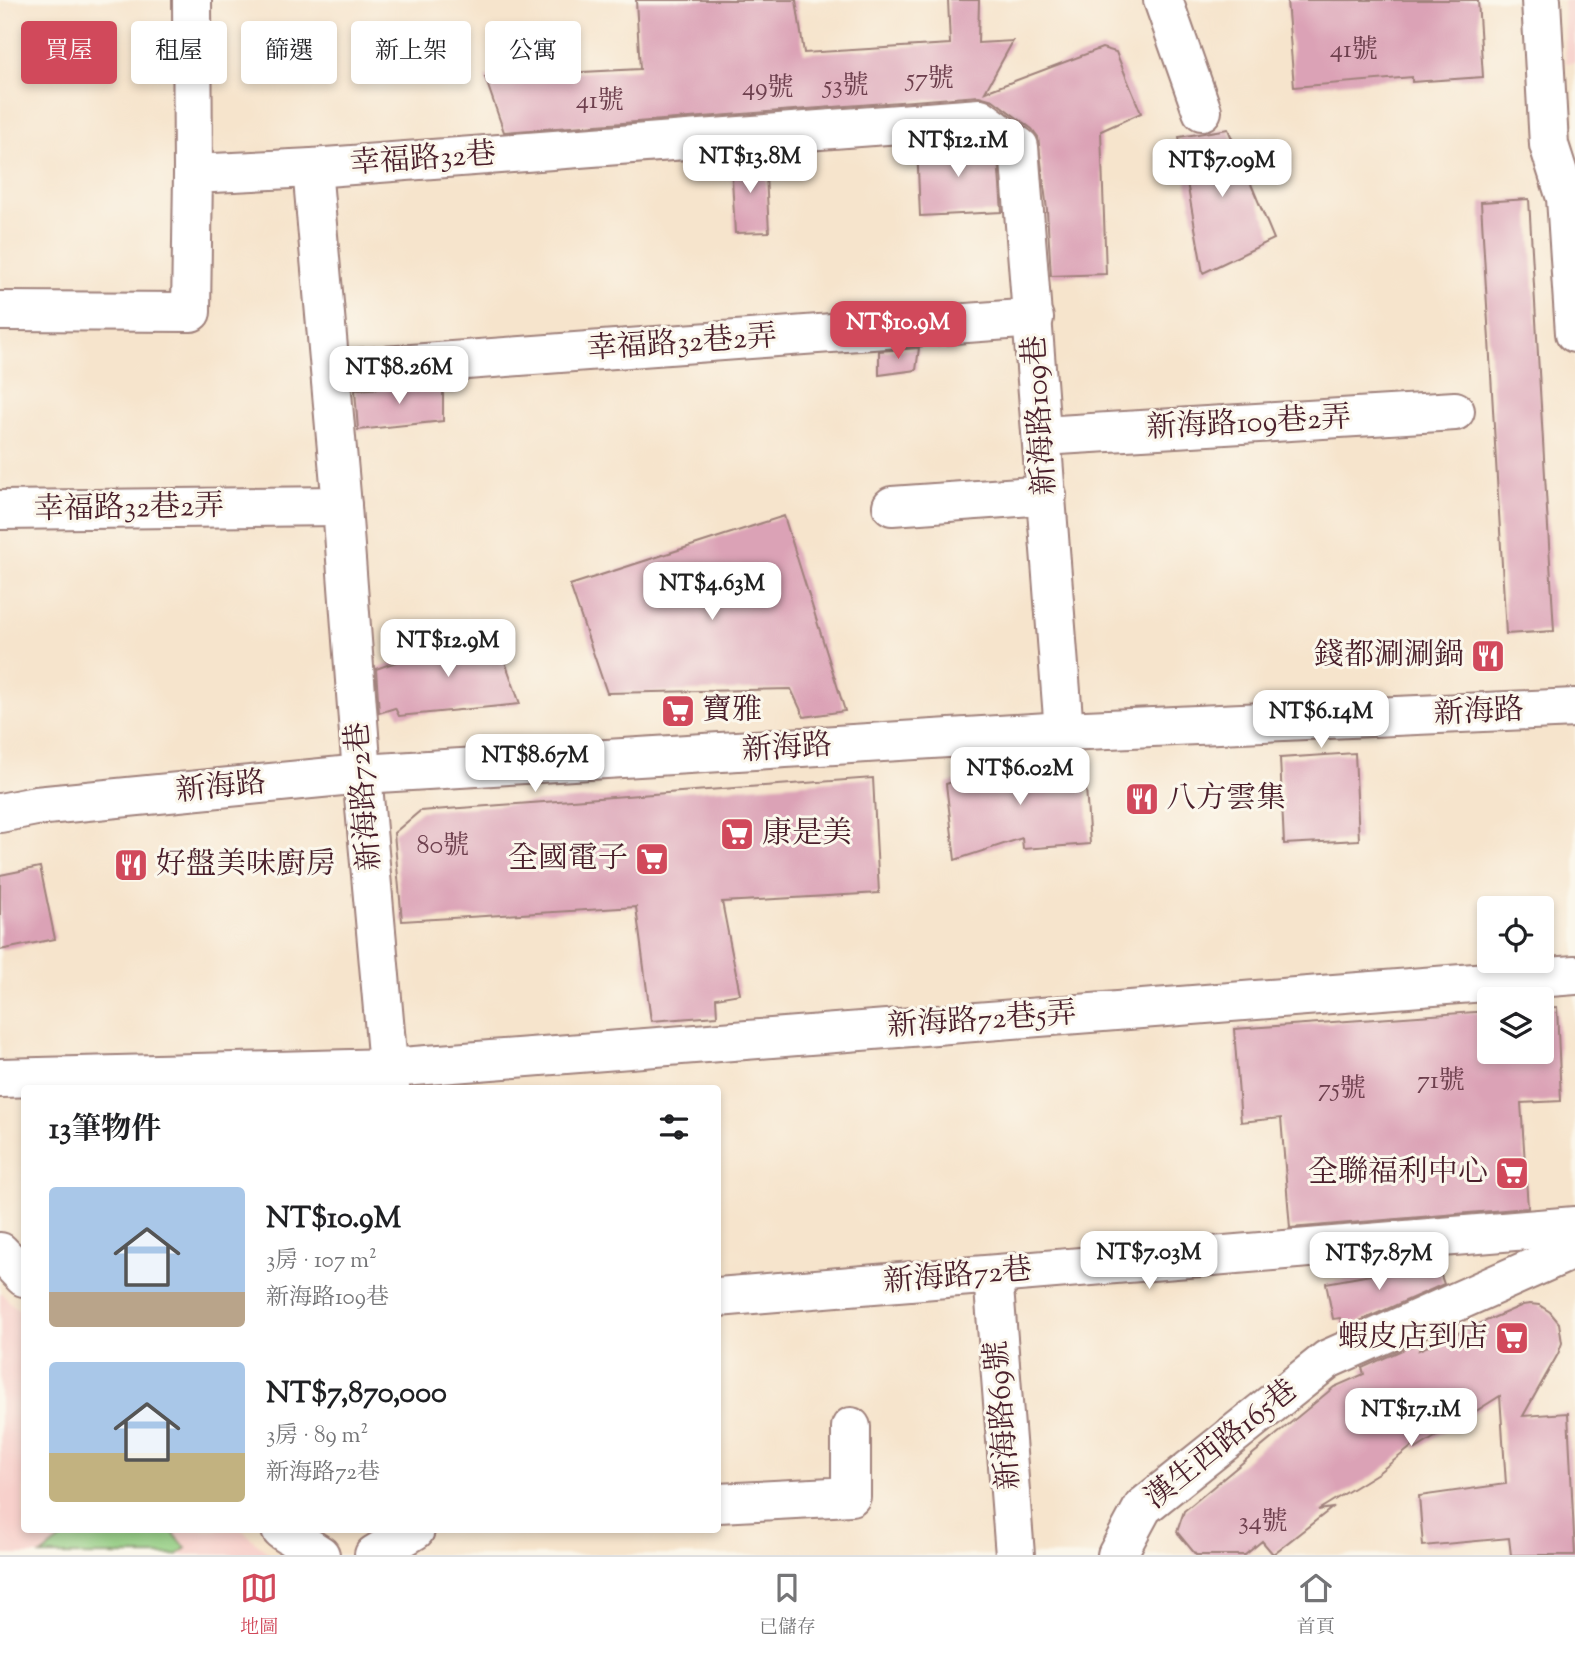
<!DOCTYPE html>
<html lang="zh-TW">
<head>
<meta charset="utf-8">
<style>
	body { margin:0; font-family:"Sorts Mill Goudy","Noto Serif TC",serif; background:#f2f2f2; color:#202124; height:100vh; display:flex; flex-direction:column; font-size:26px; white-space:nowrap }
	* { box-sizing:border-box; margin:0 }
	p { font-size:23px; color:#757577 }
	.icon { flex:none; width:38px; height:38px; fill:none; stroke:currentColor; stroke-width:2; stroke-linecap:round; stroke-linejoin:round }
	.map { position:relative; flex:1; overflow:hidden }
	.drawer { position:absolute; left:21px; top:1085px; width:700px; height:448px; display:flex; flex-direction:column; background:#fff; border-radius:7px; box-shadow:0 4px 10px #0003 }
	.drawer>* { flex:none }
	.top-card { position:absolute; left:21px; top:21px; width:700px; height:63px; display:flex; gap:14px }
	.fabs { position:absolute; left:1477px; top:896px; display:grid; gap:14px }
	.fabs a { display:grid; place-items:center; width:77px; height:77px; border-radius:7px; background:#fff; box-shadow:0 4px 10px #0003; font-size:35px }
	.price { position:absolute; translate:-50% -60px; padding:0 16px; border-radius:14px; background:#fff; color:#222; font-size:23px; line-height:46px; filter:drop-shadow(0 2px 4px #0008) }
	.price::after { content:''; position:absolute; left:50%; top:42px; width:21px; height:16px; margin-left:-10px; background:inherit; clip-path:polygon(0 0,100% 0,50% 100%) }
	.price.on { background:#d1495b; color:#fff }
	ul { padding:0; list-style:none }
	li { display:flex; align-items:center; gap:21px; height:175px; padding:0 28px }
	li span { display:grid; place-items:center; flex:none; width:196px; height:140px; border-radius:7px; color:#555 }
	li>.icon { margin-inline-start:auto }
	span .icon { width:84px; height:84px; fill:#fffc; stroke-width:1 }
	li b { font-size:30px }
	h2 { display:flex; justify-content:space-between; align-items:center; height:84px; padding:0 28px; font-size:30px }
	.pill { padding:0 24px; border-radius:7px; background:#fff; box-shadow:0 4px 10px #0003; font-size:24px; line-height:63px }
	.pill.on { background:#d1495b; color:#fff }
	.menu { display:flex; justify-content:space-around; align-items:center; height:98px; border-top:2px solid #e0e0e0; background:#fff; font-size:19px; color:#757577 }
	.menu a { display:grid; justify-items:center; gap:4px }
	.menu .on { color:#d1495b }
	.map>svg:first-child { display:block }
	.built { fill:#f7d0cb }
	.green { fill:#93ce82; stroke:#6e7656; stroke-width:2 }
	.building { fill:#dba2b6 }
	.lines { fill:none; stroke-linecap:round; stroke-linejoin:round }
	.minor-casing { stroke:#a0827c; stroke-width:42 }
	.minor { stroke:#fff; stroke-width:38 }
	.labels { text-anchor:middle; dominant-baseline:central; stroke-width:6; stroke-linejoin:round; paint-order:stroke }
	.number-label { font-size:26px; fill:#6e404e }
	.street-label { font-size:30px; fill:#4a1f2b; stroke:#fbf7ec }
	.poi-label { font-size:30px; fill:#4a1f2b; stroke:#fbf7ec; text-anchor:end }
</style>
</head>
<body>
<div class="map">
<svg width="1575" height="1555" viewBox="0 0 1575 1555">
	<rect width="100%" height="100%" fill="#fbf7ec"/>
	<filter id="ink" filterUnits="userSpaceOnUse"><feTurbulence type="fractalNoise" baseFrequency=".0143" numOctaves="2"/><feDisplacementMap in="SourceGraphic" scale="14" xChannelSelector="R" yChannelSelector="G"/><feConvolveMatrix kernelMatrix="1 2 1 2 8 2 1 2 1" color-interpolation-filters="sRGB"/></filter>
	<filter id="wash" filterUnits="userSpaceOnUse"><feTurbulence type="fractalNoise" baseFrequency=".00686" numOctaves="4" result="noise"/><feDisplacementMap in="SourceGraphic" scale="28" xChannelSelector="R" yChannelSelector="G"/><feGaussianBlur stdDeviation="1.57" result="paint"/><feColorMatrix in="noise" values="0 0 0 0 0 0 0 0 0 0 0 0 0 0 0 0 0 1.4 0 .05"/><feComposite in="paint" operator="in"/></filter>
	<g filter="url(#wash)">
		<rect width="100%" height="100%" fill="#f6e4cc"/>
		<g class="built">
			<polygon points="1563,0 1575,0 1575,62 1566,63"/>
			<polygon points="0,1292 24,1316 24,1530 242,1530 270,1555 0,1555"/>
		</g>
		<polygon class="green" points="73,1530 171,1530 186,1548 177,1555 41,1555"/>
		<g id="blocks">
			<g class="building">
				<polygon points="636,0 796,0 804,53 950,44 948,0 979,0 978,43 1013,41 985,92 1102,48 1116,52 1141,113 1101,131 1106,274 1051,276 1047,210 1038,137 1032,129 993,100 979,96 504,132 485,77 640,69"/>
				<polygon points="1287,0 1478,0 1483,77 1412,82 1412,77 1294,87"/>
				<polygon points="1228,129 1274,239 1203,273 1179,137"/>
				<polygon points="973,140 998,159 1002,212 920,216 917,145"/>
				<polygon points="765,156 769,232 735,233 731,159"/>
				<polygon points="1529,199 1554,631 1506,634 1481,202"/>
				<polygon points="919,348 916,370 879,375 879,351"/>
				<polygon points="443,384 443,421 358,430 355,390"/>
				<polygon points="784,516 845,711 804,717 791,689 607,693 570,585"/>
				<polygon points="493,628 520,704 399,716 395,708 379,713 376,669"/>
				<polygon points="1355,753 1359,840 1284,844 1280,758"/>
				<polygon points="1084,759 1090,844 1023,849 1022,838 955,860 946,784 1004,765"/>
				<polygon points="873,778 879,893 722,902 740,994 716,998 717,1016 651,1021 636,907 402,921 394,833 420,811"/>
				<polygon points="40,867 55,939 0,950 0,875"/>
				<polygon points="1557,1007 1561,1101 1521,1103 1528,1208 1290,1228 1281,1118 1241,1122 1234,1029 1489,1011 1489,1052 1542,1052 1542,1008"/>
				<polygon points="1431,1264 1440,1273 1444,1284 1344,1328 1340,1318 1333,1319 1326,1283"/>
				<polygon points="1530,1304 1539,1305 1550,1312 1559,1323 1562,1343 1558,1354 1523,1416 1568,1413 1575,1555 1511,1555 1509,1538 1423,1546 1419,1496 1506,1484 1500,1396 1416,1449 1415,1444 1378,1473 1318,1510 1332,1508 1273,1554 1262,1541 1245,1555 1196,1555 1177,1532 1184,1511 1334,1387 1364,1374 1362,1368 1422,1341 1419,1350 1523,1305"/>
			</g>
		</g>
	</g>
	<g filter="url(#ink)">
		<use href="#blocks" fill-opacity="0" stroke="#a0827c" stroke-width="2"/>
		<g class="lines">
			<g class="minor-casing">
				<g id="minor">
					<polyline points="192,0 193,174"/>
					<polyline points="1163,0 1202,111"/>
					<polyline points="1541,0 1549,145 1566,198 1575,333"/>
					<polyline points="312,168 342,506 362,774 390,1088"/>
					<polyline points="0,311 191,312 193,174 312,168 980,118 1019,147 1064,731"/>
					<polyline points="331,370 1034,318"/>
					<polyline points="1042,436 1455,411"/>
					<polyline points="892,506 1047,495"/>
					<polyline points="0,510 342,506"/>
					<polyline points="0,813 36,806 362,774 1064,731 1575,708"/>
					<polyline points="0,1078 389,1068 1575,975"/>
					<polyline points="0,1252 24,1277"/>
					<polyline points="993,1275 1015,1555"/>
					<polyline points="718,1297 1575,1226"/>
					<polyline points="718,1503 851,1496 851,1427"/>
					<polyline points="281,1530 320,1555"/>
					<polyline points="374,1555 415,1530"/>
					<polyline points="1117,1555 1143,1507 1328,1359 1575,1249"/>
				</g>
			</g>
			<use href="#minor" class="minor"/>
		</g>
	</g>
	<defs>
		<g id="restaurant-square" transform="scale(1.75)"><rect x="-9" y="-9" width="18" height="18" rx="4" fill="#d1495b" stroke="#fbf7ec"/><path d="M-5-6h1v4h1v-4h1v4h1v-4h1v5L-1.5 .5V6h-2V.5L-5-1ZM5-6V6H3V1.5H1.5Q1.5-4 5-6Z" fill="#fff"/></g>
		<g id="supermarket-square" transform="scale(1.75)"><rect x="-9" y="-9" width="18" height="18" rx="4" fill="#d1495b" stroke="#fbf7ec"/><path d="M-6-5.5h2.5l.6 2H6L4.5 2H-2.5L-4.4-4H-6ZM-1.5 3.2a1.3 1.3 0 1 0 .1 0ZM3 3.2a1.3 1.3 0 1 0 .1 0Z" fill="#fff"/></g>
	</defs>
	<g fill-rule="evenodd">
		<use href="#restaurant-square" x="1488" y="656"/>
		<use href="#supermarket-square" x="678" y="711"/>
		<use href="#restaurant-square" x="1142" y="799"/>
		<use href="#supermarket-square" x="737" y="834"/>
		<use href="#supermarket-square" x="652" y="859"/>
		<use href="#restaurant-square" x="131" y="865"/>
		<use href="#supermarket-square" x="1512" y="1173"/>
		<use href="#supermarket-square" x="1512" y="1338"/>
	</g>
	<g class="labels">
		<g class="number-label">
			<text x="1354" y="50">41號</text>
			<text x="930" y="79">57號</text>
			<text x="846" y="86">53號</text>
			<text x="768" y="88">49號</text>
			<text x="600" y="101">41號</text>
			<text x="443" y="846">80號</text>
			<text x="1441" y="1081">71號</text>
			<text x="1342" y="1089">75號</text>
			<text x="1263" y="1522">34號</text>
		</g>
		<g class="street-label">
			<text transform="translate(423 160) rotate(-4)">幸福路32巷</text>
			<text transform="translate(682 344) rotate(-4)">幸福路32巷2弄</text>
			<text transform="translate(1041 415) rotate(-94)">新海路109巷</text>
			<text transform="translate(1249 424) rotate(-3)">新海路109巷2弄</text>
			<text transform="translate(129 509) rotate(-1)">幸福路32巷2弄</text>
			<text transform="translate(1479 713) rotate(-3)">新海路</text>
			<text transform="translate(787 749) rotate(-4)">新海路</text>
			<text transform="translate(221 788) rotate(-6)">新海路</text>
			<text transform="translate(365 796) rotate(-95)">新海路72巷</text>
			<text transform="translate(982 1021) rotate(-4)">新海路72巷5弄</text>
			<text transform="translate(958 1277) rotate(-5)">新海路72巷</text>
			<text transform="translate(1004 1415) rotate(-95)">新海路69號</text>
			<text transform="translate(1222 1445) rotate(-39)">漢生西路165巷</text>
		</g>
		<g class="poi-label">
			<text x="1464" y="656">錢都涮涮鍋</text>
			<text x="702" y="711" text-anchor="start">寶雅</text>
			<text x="1166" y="799" text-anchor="start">八方雲集</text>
			<text x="762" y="834" text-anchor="start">康是美</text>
			<text x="628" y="859">全國電子</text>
			<text x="156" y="865" text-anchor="start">好盤美味廚房</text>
			<text x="1488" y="1173">全聯福利中心</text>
			<text x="1488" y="1338">蝦皮店到店</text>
		</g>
	</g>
</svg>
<div class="fabs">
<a><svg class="icon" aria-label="locate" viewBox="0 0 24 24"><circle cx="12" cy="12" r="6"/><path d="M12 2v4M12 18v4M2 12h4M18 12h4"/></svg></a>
<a><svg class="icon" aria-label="layers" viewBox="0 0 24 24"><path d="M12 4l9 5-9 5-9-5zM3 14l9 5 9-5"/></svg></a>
</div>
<b class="price" style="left:958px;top:179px">NT$12.1M</b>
<b class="price" style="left:750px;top:195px">NT$13.8M</b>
<b class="price" style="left:1222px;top:199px">NT$7.09M</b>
<b class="price on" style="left:898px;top:361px">NT$10.9M</b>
<b class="price" style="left:399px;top:406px">NT$8.26M</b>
<b class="price" style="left:712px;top:622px">NT$4.63M</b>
<b class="price" style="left:448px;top:679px">NT$12.9M</b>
<b class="price" style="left:1321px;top:750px">NT$6.14M</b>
<b class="price" style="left:535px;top:794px">NT$8.67M</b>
<b class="price" style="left:1020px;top:807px">NT$6.02M</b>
<b class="price" style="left:1149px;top:1291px">NT$7.03M</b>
<b class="price" style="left:1379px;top:1292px">NT$7.87M</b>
<b class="price" style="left:1411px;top:1448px">NT$17.1M</b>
<div class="top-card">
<a class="pill on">買屋</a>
<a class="pill">租屋</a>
<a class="pill">篩選</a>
<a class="pill">新上架</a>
<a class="pill">公寓</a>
</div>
<section class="drawer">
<h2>13筆物件<svg class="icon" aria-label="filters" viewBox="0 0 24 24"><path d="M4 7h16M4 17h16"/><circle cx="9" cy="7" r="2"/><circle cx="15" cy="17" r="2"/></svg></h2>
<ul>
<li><span style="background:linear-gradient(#a9c7e8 75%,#b9a48a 0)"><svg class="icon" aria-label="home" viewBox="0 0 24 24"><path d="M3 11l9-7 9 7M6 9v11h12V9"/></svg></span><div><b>NT$10.9M</b><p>3房 · 107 m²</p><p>新海路109巷</p></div></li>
<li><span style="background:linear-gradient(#a9c7e8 65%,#c2b280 0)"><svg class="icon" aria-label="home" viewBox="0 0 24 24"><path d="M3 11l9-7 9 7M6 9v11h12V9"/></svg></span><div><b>NT$7,870,000</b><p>3房 · 89 m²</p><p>新海路72巷</p></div></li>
</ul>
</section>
</div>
<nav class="menu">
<a class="on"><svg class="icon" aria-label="map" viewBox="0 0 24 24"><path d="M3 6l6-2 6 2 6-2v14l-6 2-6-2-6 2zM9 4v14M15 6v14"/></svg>地圖</a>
<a><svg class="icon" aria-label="saved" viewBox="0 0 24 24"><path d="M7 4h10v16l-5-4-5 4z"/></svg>已儲存</a>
<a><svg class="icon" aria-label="home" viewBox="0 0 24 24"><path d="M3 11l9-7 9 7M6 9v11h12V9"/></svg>首頁</a>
</nav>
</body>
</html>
